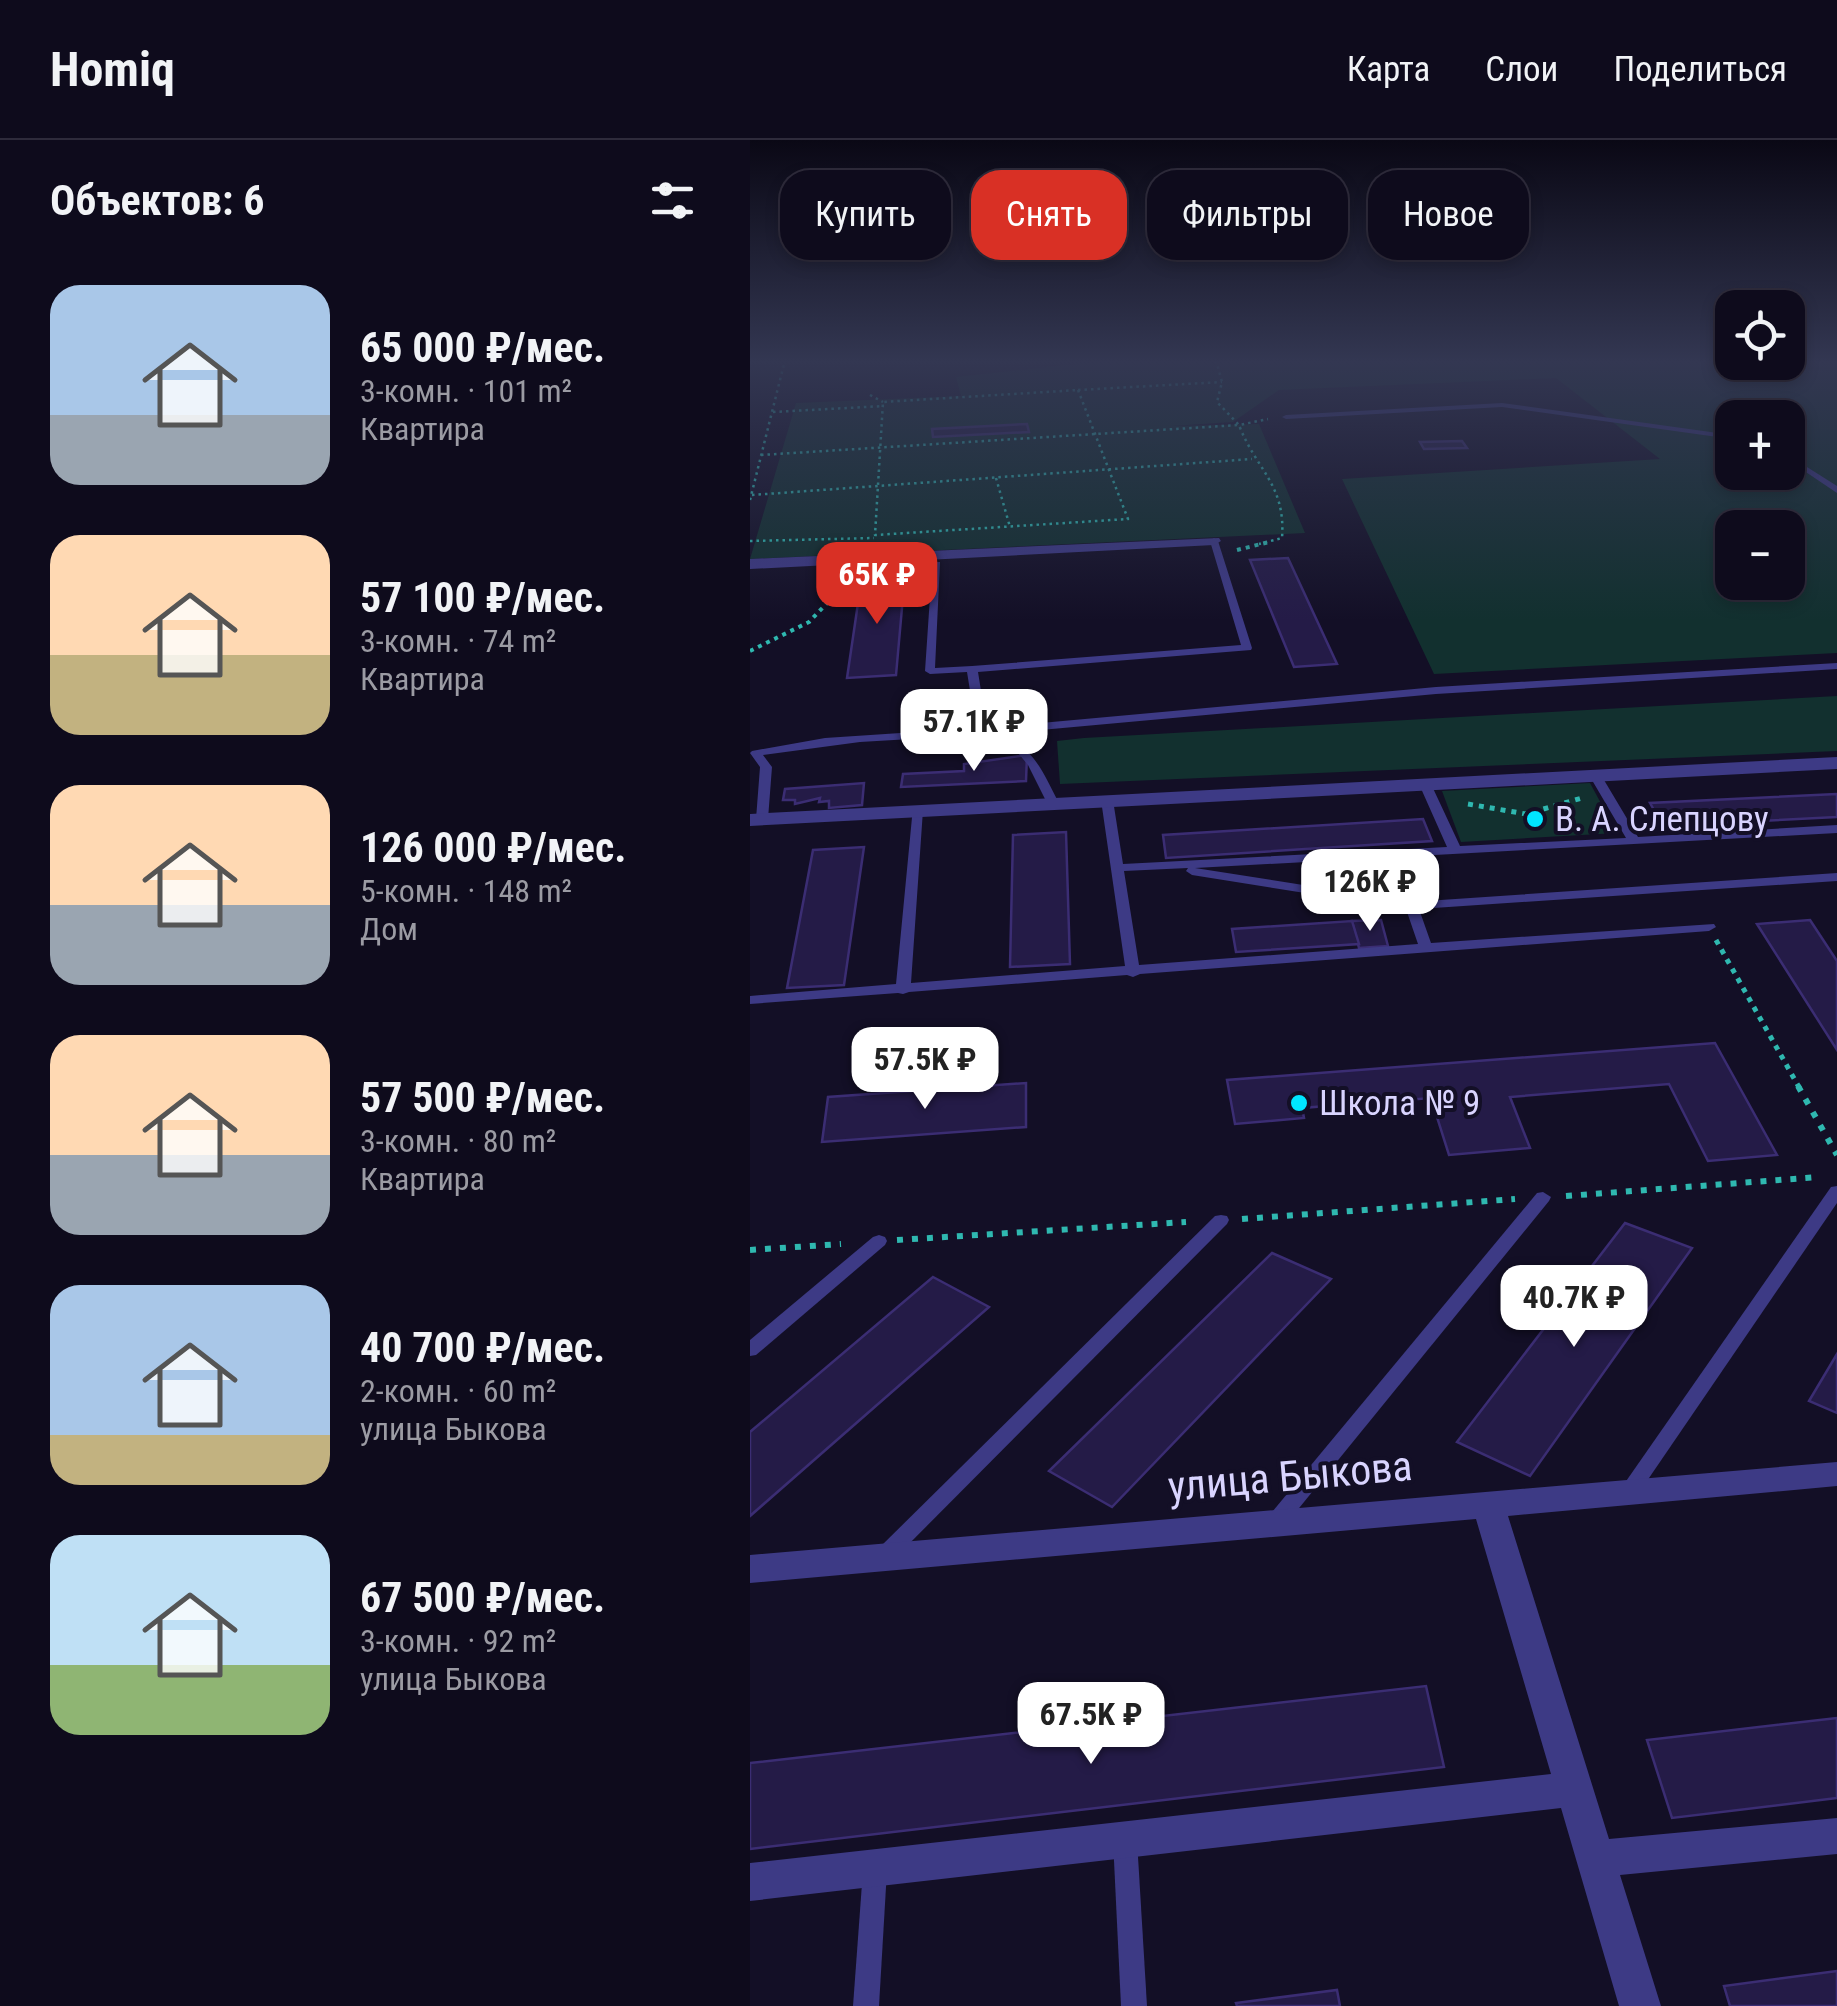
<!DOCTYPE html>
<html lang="ru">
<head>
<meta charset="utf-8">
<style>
	body { margin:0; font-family:"Roboto Condensed",sans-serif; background:#171425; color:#f1f3f6; height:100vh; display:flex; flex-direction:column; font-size:38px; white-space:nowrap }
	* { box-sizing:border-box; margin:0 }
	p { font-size:32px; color:#9b9ba3 }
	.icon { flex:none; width:55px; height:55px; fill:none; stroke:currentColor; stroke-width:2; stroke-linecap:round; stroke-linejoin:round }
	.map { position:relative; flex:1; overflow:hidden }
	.drawer { display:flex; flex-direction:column; background:#0e0b1c; width:750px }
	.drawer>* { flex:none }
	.banner { position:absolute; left:30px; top:30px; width:905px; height:90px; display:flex; gap:20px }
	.buttons { position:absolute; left:965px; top:150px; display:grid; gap:20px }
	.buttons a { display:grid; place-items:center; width:90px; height:90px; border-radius:20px; background:#0e0b1c; box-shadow:0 5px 15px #0003,0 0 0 2px #2e2b3b; font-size:50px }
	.price { position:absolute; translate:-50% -85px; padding:0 22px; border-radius:20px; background:#fff; color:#222; font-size:32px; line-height:65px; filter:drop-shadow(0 2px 5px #0008) }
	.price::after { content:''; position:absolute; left:50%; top:60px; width:30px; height:22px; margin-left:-15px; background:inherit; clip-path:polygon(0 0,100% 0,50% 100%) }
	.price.current { background:#d93025; color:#fff }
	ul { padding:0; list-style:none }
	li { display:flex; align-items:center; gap:30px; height:250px; padding:0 50px }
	li span { display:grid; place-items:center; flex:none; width:280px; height:200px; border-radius:30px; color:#555 }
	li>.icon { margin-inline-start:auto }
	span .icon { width:120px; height:120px; fill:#fffc; stroke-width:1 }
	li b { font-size:42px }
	h2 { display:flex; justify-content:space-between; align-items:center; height:120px; padding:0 50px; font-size:42px }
	.chip { padding:0 35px; border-radius:30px; background:#0e0b1c; box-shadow:0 5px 15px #0003,0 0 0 2px #2e2b3b; font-size:35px; line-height:90px }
	.chip.current { background:#d93025; color:#fff }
	header { display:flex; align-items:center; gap:60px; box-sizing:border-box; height:140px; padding:0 50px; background:#0e0b1c; border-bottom:2px solid #2e2b3b }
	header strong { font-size:48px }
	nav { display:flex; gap:55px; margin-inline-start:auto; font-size:35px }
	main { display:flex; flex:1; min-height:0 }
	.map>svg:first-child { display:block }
	.green { fill:#12302f; fill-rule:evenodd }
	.building { fill:#241b47; stroke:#3b2d73; stroke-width:2.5 }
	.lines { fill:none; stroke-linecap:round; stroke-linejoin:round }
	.path-far3 { stroke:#2fb8b0; stroke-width:2.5; stroke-dasharray:2.5 4; stroke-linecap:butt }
	.path-far2 { stroke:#2fb8b0; stroke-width:4; stroke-dasharray:4 5; stroke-linecap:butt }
	.path-far1 { stroke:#2fb8b0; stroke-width:5; stroke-dasharray:5 6; stroke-linecap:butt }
	.path { stroke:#2fb8b0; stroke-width:6; stroke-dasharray:6 9; stroke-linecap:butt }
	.lane { fill:#3d3a85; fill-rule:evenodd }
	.street { fill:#3d3a85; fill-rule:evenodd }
	.poi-dot { fill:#00e5ff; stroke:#130f26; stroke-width:4 }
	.labels { text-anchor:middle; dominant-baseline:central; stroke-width:8; stroke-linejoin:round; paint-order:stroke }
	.poi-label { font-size:35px; fill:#d9d4ff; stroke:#130f26; text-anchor:start }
	.near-street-label { font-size:42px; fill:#d9d4ff; stroke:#130f26 }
</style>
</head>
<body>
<header>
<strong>Homiq</strong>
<nav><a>Карта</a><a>Слои</a><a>Поделиться</a></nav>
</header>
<main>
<section class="drawer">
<h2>Объектов: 6<svg class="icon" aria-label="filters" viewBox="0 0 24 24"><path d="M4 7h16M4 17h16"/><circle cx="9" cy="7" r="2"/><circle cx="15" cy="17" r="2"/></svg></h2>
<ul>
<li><span style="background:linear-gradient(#a9c7e8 65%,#9aa5b1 0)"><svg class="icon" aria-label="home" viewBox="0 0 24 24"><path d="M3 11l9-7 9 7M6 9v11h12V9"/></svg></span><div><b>65 000 ₽/мес.</b><p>3-комн. · 101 m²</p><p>Квартира</p></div></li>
<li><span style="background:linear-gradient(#ffd9b3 60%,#c2b280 0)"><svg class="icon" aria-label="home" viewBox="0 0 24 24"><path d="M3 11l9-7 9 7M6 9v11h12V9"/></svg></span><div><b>57 100 ₽/мес.</b><p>3-комн. · 74 m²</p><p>Квартира</p></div></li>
<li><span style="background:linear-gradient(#ffd9b3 60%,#9aa5b1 0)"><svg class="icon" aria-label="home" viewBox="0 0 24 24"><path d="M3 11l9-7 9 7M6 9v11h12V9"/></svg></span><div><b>126 000 ₽/мес.</b><p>5-комн. · 148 m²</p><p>Дом</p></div></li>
<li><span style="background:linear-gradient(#ffd9b3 60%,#9aa5b1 0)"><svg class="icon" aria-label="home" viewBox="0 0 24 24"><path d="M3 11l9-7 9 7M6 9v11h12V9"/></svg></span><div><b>57 500 ₽/мес.</b><p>3-комн. · 80 m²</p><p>Квартира</p></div></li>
<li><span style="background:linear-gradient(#a9c7e8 75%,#c2b280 0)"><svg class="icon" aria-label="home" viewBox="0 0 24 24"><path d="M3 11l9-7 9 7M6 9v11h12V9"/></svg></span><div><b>40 700 ₽/мес.</b><p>2-комн. · 60 m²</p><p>улица Быкова</p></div></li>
<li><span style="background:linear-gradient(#bfe0f5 65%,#8fb573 0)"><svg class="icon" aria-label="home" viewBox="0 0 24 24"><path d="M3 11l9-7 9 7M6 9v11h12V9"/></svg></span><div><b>67 500 ₽/мес.</b><p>3-комн. · 92 m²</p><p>улица Быкова</p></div></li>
</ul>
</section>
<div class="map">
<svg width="1087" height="1866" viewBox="0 0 1087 1866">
	<rect width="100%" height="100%" fill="#130f26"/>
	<g class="green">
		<path d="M361,220H1087V513L684,534L592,339L910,319L806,238L529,250L483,282L421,286L509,284L555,393L0,419L46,263L211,256L206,237ZM982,278H1038V332H982ZM982,388H1038V442H982Z"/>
		<polygon points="1087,556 1087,611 310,644 307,601 334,598"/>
		<polygon points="840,643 867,693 711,702 692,651"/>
	</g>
	<g class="building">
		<polygon points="277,284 279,292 183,297 182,289"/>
		<polygon points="712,301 717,308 674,309 670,302"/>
		<polygon points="538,418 587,524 544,527 500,420"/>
		<polygon points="155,434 146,535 97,538 112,436"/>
		<polygon points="277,615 276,641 151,647 153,634 214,631 214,624"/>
		<polygon points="114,643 112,665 79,668 79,661 69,662 70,658 45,664 45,660 33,660 35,649"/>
		<polygon points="1087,654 1087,677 913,686 900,663"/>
		<polygon points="673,679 682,701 416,718 413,695"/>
		<polygon points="316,692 320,824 260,827 263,695"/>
		<polygon points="114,707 94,845 37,848 63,710"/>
		<polygon points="631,780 638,806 609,808 602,781"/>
		<polygon points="1060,780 1087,821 1087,910 1007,784"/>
		<polygon points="602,781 609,804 486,812 482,789"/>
		<polygon points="965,903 1027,1015 958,1021 919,944 760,957 780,1008 699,1015 681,958 552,968 554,978 485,984 477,940"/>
		<polygon points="276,943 276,987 72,1002 78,957"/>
		<polygon points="875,1083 942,1108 780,1336 707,1302"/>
		<polygon points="522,1113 581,1139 362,1367 299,1331"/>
		<polygon points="183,1137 239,1167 0,1376 0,1292"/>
		<polygon points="1087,1214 1087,1273 1059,1261"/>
		<polygon points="676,1546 694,1627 0,1709 0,1623"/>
		<polygon points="1087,1578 1087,1658 922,1678 897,1600"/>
		<polygon points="1087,1831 1087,1866 980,1866 974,1846"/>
		<polygon points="587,1850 590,1866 487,1866 486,1863"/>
	</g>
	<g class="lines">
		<g class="path-far3">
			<polyline points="466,220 472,242 467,262 489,285 518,279"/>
			<polygon points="328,250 378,379 125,395 133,262"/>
			<polyline points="328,250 472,242"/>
			<polyline points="120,255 133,262"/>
			<polyline points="23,272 134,266"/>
			<path d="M11,315L489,285C506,330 536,344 532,398L509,404"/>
			<polyline points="246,338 260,387"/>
			<polyline points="2,355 502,319"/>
			<polyline points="0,360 35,220"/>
			<polyline points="0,401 124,398"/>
		</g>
		<g class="path-far2">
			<polyline points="487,410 519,402"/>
			<polyline points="0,511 59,482 101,438"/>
		</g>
		<g class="path-far1">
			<polyline points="718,664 776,674 832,658"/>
			<polyline points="966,800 1050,949"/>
		</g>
		<g class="path">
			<polyline points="1048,946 1087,1015"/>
			<polyline points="816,1056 1069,1037"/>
			<polyline points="492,1079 765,1059"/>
			<polyline points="147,1100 436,1082"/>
			<polyline points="0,1110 91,1104"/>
		</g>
		<g class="lane">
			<polygon points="752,263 982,295 982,299 752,267 536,279 532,277 536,275"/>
			<polygon points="1038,315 1087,346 1087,353 1038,320"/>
			<path d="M464,398L468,401L502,508L501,510L228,532L237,588L686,547L1087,523V529L686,554L247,594C285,608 291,629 309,663L303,667L297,663L278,625L268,613L229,595L110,602L13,615L22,627L18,679L12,683L6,679L10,627L0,613L2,611L75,598L226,588L217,532L180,534L175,531L182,427L124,430L119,427L123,416H129V424L190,422L185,528L222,526L491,505L460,401Z"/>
			<path d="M845,632L851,635L888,697L1087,685V693L445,728L661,762L1087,733V741L669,769L681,803L964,784L966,787L959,791L390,834L383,837L377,835L159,852L153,854L148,853L0,864V856L146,844L163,667H171L173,670L161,843L375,826L351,660L353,657H361L363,660L373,724L697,707L669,644L675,640L681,644L710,706L876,698L839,635ZM438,728L436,731L442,735L656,769L668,804L389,825L374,731Z"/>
			<polygon points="1087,1046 1087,1063 886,1357 879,1360 872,1357 869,1352 872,1347 1081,1047"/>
			<polygon points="793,1052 801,1057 799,1061 532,1389 525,1391 518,1389 515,1383 518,1377 787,1053"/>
			<polygon points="471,1075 477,1076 479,1080 477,1084 141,1422 134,1424 127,1422 124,1416 127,1410 465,1076"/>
			<polygon points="129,1095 135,1097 137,1101 135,1105 6,1215 0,1216 0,1200 123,1097"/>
			<polygon points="375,1689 383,1692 387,1700 397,1866 371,1866 363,1700 367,1692"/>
			<polygon points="125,1719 133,1722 137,1730 129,1866 103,1866 113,1730 117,1722"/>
		</g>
		<g class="street">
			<polygon points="469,398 471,401 464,405 0,429 0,419"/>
			<polygon points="1087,617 1087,629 0,686 0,674"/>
			<polygon points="1087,1322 1087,1346 758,1376 859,1699 1087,1678 1087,1714 870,1735 911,1866 869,1866 811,1668 0,1761 0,1723 801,1634 726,1379 0,1443 0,1415"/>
		</g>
	</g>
	<linearGradient id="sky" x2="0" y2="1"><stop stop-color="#0a0815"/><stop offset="0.46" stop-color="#333752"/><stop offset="1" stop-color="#333752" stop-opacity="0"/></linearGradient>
	<rect width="1087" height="481" fill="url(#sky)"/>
	<g class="poi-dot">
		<circle cx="785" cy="679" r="10"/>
		<circle cx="549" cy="963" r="10"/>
	</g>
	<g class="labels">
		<g class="poi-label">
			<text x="805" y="679">В. А. Слепцову</text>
			<text x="569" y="963">Школа № 9</text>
		</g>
		<g class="near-street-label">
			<text transform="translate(540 1336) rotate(-5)">улица Быкова</text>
		</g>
	</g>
</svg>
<div class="buttons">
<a><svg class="icon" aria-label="locate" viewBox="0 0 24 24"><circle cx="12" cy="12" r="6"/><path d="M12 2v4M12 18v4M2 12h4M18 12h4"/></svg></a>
<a>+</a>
<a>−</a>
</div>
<b class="price current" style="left:127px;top:487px">65K ₽</b>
<b class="price" style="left:224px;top:634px">57.1K ₽</b>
<b class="price" style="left:620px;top:794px">126K ₽</b>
<b class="price" style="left:175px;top:972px">57.5K ₽</b>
<b class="price" style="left:824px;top:1210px">40.7K ₽</b>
<b class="price" style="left:341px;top:1627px">67.5K ₽</b>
<div class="banner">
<a class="chip">Купить</a>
<a class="chip current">Снять</a>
<a class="chip">Фильтры</a>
<a class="chip">Новое</a>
</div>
</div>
</main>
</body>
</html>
